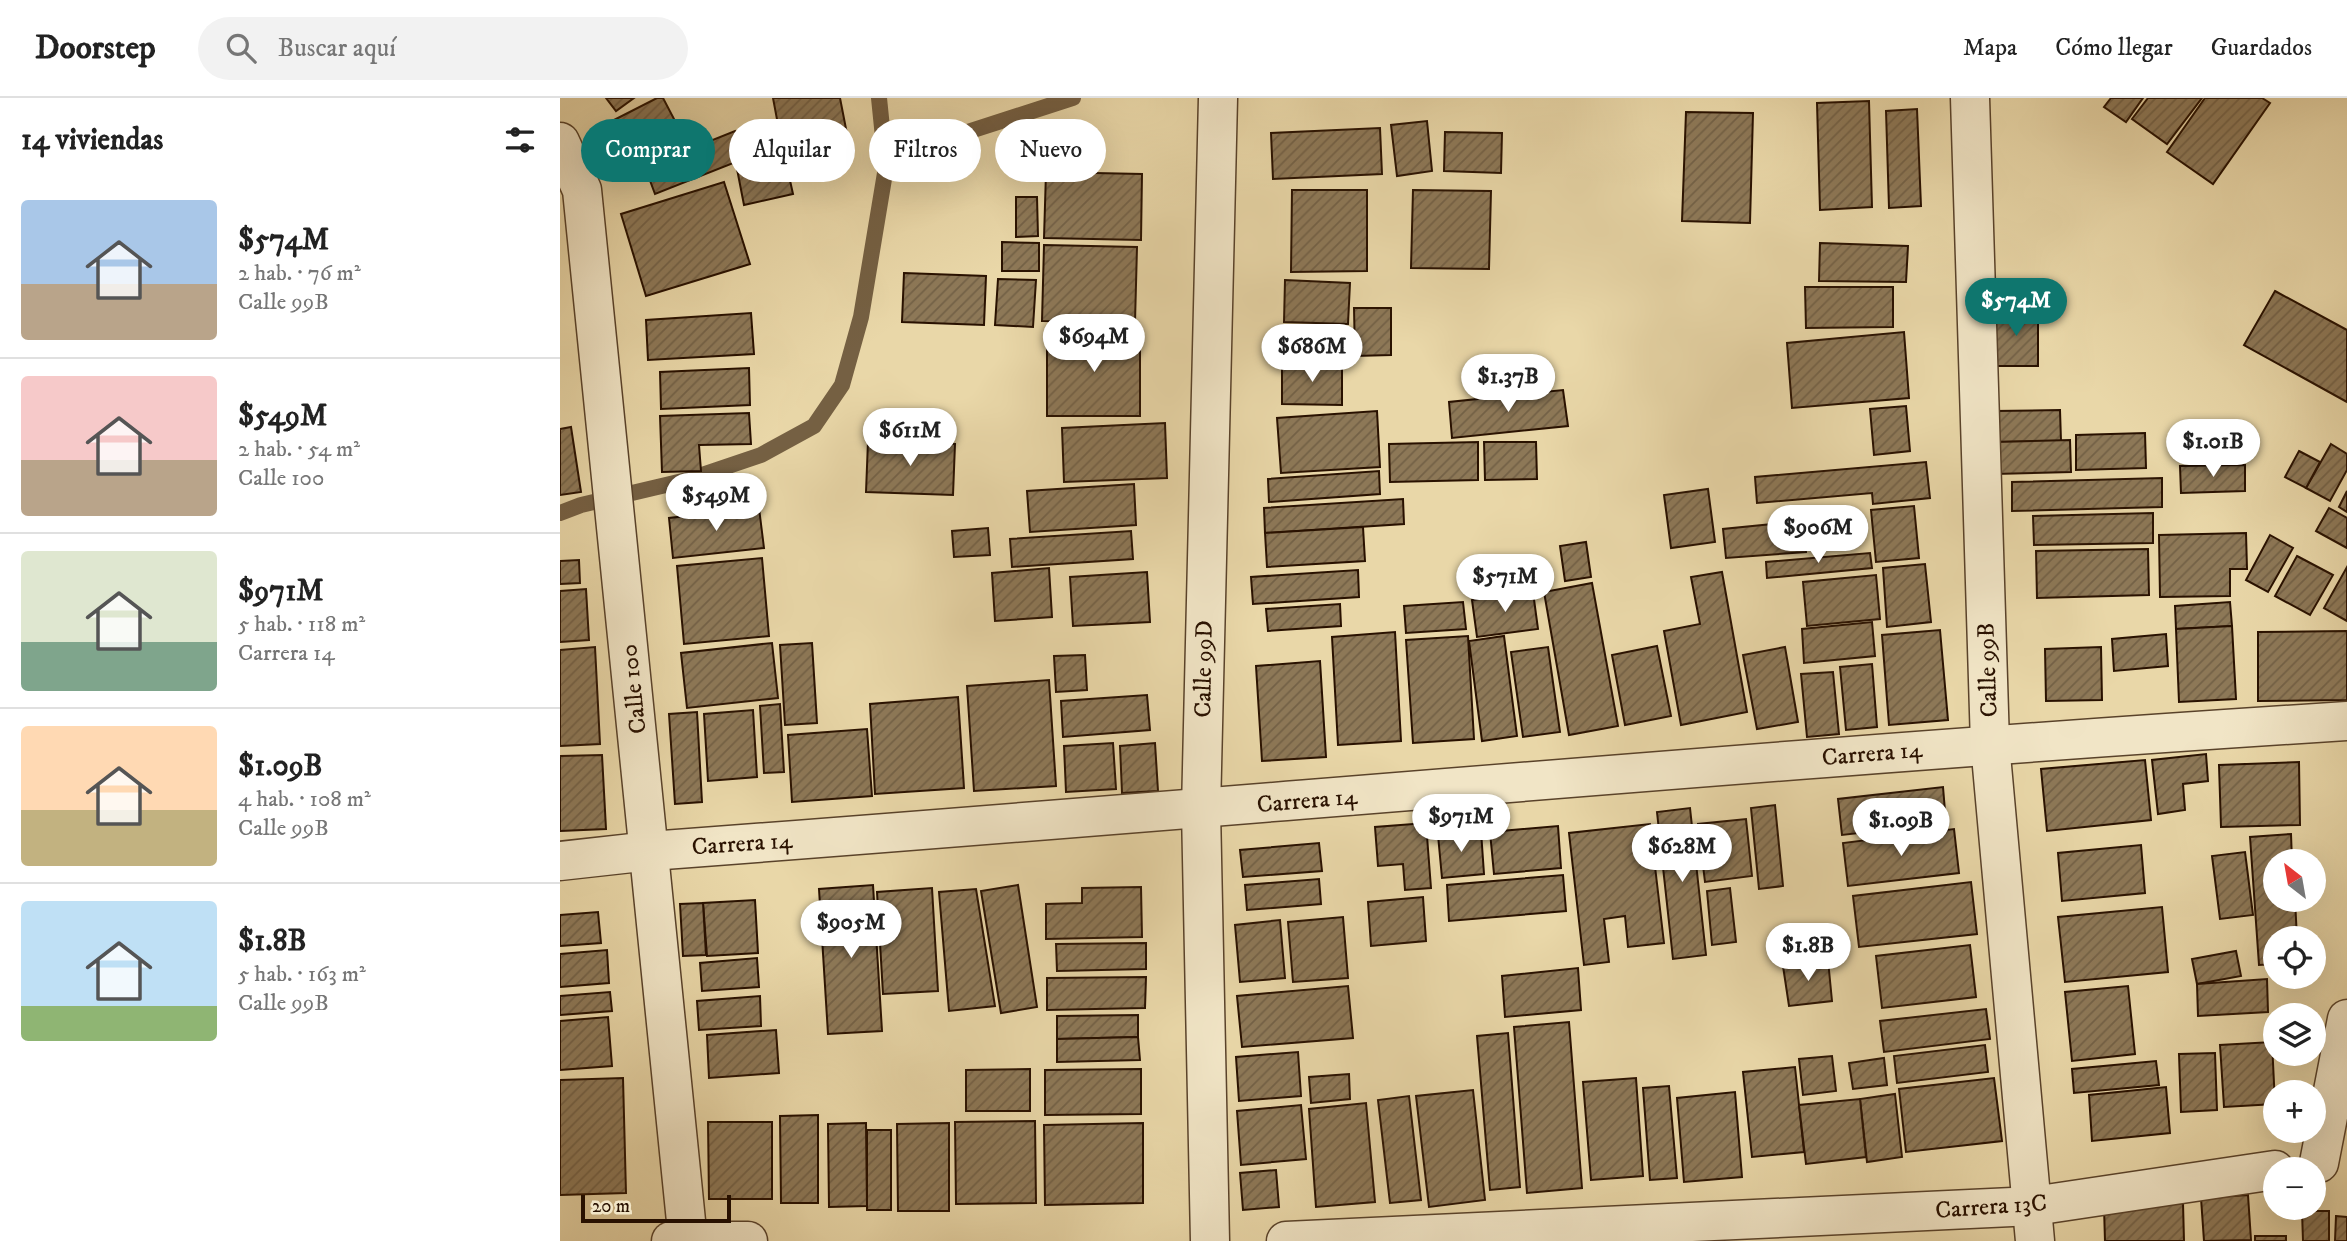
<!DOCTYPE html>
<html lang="es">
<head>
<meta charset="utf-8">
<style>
	body { margin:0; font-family:"IM FELL DW Pica",serif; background:#f2f2f2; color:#222; height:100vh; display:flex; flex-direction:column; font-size:26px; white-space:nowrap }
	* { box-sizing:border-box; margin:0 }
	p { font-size:23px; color:#767676 }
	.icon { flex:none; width:38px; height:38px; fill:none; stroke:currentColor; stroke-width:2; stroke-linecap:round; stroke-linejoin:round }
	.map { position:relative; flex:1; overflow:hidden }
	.drawer { display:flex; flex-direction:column; background:#fff; width:560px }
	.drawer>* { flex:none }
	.banner { position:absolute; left:21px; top:21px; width:665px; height:63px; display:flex; gap:14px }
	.needle { width:46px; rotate:329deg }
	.tools { position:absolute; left:1703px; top:751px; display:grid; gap:14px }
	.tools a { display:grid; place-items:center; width:63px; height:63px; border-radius:50%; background:#fff; box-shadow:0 7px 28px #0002; font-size:35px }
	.scale { position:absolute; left:21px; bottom:18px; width:150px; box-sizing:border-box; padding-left:7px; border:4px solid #291100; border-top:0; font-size:19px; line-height:24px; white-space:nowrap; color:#291100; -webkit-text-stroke:5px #f1e5c6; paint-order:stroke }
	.price { position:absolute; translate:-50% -60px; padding:0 16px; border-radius:24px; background:#fff; color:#222; font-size:23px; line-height:46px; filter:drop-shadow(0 2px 4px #0008) }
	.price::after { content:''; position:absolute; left:50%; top:42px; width:21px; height:16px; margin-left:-10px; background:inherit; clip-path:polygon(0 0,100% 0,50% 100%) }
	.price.active { background:#0f766e; color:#fff }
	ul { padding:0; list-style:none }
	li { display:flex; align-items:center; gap:21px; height:175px; padding:0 21px }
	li+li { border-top:2px solid #e0e0e0 }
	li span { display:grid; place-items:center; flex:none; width:196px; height:140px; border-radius:7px; color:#555 }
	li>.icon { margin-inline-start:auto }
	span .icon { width:84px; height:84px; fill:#fffc; stroke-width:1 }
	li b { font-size:30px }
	h2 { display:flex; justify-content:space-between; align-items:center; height:84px; padding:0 21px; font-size:30px }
	.tag { padding:0 24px; border-radius:32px; background:#fff; box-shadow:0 7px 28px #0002; font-size:24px; line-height:63px }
	.tag.active { background:#0f766e; color:#fff }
	header { display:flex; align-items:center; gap:42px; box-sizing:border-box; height:98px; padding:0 35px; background:#fff; border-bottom:2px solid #e0e0e0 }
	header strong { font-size:33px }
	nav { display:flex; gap:38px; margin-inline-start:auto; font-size:24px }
	.search { width:490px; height:63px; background:#f2f2f2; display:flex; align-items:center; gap:18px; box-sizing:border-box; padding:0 24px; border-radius:38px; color:#767676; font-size:26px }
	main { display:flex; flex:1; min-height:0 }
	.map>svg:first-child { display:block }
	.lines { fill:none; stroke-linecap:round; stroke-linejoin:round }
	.stream { stroke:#756043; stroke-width:16 }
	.building { fill:url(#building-hatch); stroke:#291100; stroke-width:2 }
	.minor-casing { stroke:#59422a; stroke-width:41 }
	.minor { stroke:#f1e5c6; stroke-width:38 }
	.labels { text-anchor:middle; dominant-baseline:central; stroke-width:7; stroke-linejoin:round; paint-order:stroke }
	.street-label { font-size:24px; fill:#291100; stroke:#f1e5c6 }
</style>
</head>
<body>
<header>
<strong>Doorstep</strong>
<div class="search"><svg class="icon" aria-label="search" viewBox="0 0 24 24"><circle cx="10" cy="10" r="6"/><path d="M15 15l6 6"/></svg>Buscar aquí</div>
<nav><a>Mapa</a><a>Cómo llegar</a><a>Guardados</a></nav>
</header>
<main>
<section class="drawer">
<h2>14 viviendas<svg class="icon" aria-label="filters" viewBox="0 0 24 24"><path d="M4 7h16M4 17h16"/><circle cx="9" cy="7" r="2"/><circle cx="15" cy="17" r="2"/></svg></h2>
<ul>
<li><span style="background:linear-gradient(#a9c7e8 60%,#b9a48a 0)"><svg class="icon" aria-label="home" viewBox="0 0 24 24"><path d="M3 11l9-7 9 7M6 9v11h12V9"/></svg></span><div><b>$574M</b><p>2 hab. · 76 m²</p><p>Calle 99B</p></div></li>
<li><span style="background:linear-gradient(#f6c9c9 60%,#b9a48a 0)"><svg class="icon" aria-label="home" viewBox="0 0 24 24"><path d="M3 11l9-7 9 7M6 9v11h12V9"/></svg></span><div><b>$549M</b><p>2 hab. · 54 m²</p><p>Calle 100</p></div></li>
<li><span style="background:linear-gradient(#dfe7d0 65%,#7fa58c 0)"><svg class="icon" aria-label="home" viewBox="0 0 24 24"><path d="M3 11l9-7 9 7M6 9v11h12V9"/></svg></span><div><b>$971M</b><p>5 hab. · 118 m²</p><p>Carrera 14</p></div></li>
<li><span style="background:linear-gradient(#ffd9b3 60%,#c2b280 0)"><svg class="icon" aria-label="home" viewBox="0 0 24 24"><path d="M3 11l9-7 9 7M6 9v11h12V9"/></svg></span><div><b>$1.09B</b><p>4 hab. · 108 m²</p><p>Calle 99B</p></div></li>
<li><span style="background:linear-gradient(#bfe0f5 75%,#8fb573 0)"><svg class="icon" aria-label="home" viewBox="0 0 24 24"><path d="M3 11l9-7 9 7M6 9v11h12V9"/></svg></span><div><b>$1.8B</b><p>5 hab. · 163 m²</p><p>Calle 99B</p></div></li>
</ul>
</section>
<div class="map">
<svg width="1787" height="1143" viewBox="0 0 1787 1143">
	<defs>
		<pattern id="building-hatch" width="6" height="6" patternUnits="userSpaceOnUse" patternTransform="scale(1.75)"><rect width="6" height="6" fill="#8d7857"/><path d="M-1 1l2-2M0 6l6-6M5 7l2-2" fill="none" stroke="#736146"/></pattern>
	</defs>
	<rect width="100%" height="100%" fill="#e9d7a8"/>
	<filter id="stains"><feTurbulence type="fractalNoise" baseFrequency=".00286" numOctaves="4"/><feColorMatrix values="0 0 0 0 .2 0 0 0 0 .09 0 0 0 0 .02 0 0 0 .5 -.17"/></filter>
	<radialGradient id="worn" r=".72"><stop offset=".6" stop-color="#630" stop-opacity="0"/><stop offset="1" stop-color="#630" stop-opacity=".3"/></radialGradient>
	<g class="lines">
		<g class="stream">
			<polyline points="326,69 398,37 513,0"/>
			<polyline points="0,415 21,407 127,382 201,357 254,328 282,287 301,219 326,69 319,0"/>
		</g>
	</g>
	<g class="building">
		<polygon points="46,0 74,0 56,13"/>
		<polygon points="97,0 103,0 125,42 75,68 52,23"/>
		<polygon points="213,0 280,0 287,36 222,48"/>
		<polygon points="1551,0 1583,0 1566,24 1544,9"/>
		<polygon points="1588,0 1642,0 1607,46 1572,21"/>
		<polygon points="1645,0 1702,0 1710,5 1653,86 1607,54"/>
		<polygon points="1309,3 1312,109 1260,112 1257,5"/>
		<polygon points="1357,11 1361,108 1329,110 1326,13"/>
		<polygon points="1126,14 1193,15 1190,125 1122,123"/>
		<polygon points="867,23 872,73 837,78 831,27"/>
		<polygon points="820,30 822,76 713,81 711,35"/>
		<polygon points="175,33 186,60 95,96 85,69"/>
		<polygon points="885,34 942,35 941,75 884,73"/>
		<polygon points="225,60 233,96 184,107 177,71"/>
		<polygon points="486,74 582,76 581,142 484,140"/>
		<polygon points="164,84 190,166 86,198 61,116"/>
		<polygon points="732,92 807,92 807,173 731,174"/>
		<polygon points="853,92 931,93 929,171 851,170"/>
		<polygon points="456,99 477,99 478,138 456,139"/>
		<polygon points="442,144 479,145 479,173 442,173"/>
		<polygon points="1260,145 1348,148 1346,184 1259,183"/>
		<polygon points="484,147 577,149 575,224 482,223"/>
		<polygon points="344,175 426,178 424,227 342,224"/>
		<polygon points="438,181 476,182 473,229 435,227"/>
		<polygon points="725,182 790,185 788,226 724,224"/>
		<polygon points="1245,189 1333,189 1333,229 1246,230"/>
		<polygon points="1715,193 1787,232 1787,304 1684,247"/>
		<polygon points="794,210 831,210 831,257 795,258"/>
		<polygon points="1478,211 1478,268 1435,268 1434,212"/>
		<polygon points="191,215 194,256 88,262 86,222"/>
		<rect x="487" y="233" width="93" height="85"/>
		<polygon points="1344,234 1349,300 1232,310 1227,245"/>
		<polygon points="722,265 782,266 782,307 722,306"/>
		<polygon points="189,270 190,307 101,311 100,274"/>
		<polygon points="1003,292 1008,328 892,340 889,304"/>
		<polygon points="1346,308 1350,353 1314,357 1310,311"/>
		<polygon points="1500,312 1501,343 1435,344 1434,313"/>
		<polygon points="817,313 820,369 721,375 717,320"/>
		<polygon points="189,315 191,346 139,347 141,373 102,374 100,318"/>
		<polygon points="605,325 607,380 504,384 502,330"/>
		<polygon points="11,329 21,394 0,397 0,331"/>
		<polygon points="1585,335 1586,370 1516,372 1516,337"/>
		<polygon points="1510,342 1511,374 1435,376 1435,344"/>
		<polygon points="308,343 395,346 393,397 306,394"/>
		<polygon points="918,344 918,382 830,384 829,346"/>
		<polygon points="924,344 976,344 977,381 925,382"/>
		<polygon points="1771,346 1787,356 1787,372 1770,403 1746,390"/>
		<polygon points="1739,353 1760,364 1746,390 1725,379"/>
		<polygon points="1366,364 1370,400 1313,406 1312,395 1197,405 1195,379"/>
		<polygon points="1685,367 1685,393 1621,395 1620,368"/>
		<polygon points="819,373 820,396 709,404 708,381"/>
		<polygon points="1602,380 1602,409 1452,413 1452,384"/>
		<polygon points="574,386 576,427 470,434 467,393"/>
		<polygon points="1148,391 1155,444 1111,450 1104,397"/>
		<polygon points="1787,393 1787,414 1779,409"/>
		<polygon points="843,401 844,426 705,435 704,410"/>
		<polygon points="1354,408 1359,460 1316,464 1311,412"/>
		<polygon points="199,410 204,450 113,460 109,420"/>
		<polygon points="1769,410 1787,420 1787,450 1756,433"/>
		<polygon points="1593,415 1593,445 1474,447 1473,418"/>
		<polygon points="1243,423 1246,454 1166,460 1163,431"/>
		<polygon points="803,429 805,463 707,469 705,435"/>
		<polygon points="428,430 430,457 394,459 392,433"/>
		<polygon points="571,433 573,461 452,469 450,441"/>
		<polygon points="1686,435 1687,471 1670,471 1670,498 1600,499 1599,437"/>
		<polygon points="1710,437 1733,450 1708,494 1686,482"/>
		<polygon points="1026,444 1031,479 1005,483 1000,448"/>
		<polygon points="1588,451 1589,497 1477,500 1476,453"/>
		<polygon points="1310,455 1312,470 1207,480 1206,464"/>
		<polygon points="1737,458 1773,477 1750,517 1715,498"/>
		<polygon points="202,460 209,538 124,546 117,468"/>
		<polygon points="19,462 20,485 0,486 0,463"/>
		<polygon points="1365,466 1371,524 1327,529 1323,470"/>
		<polygon points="1787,469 1787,523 1764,510"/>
		<polygon points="489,470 492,519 435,523 432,475"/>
		<polygon points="798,472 799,499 693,506 691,479"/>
		<polygon points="587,474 590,524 513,528 510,479"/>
		<polygon points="1162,474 1187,614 1121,627 1104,533 1140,526 1131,479"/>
		<polygon points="1316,477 1320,521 1247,528 1243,484"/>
		<polygon points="1032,485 1058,628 1009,637 984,494"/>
		<polygon points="26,491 29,542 0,544 0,493"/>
		<polygon points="973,494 978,531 917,539 912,502"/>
		<polygon points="903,504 906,531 846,535 844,508"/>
		<polygon points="1670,504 1672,528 1616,531 1615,508"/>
		<polygon points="780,506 781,528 708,533 706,511"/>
		<polygon points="1312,524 1315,558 1244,565 1242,531"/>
		<polygon points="1672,528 1676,601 1619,604 1616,531"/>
		<polygon points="1380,532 1388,622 1329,627 1322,537"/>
		<polygon points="1787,533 1787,602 1698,603 1698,534"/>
		<polygon points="835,534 841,643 778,647 772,539"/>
		<polygon points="1606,536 1608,568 1554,573 1552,541"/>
		<polygon points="908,538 914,641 853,645 846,542"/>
		<polygon points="944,538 957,638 922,643 909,543"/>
		<polygon points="212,545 218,600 127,610 121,555"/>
		<polygon points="252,545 257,625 225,627 220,547"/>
		<polygon points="1097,548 1111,618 1065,627 1052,557"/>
		<polygon points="35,549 40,646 0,648 0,552"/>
		<polygon points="988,549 1000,634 963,639 951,554"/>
		<polygon points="1225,549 1238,624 1197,631 1183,557"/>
		<polygon points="1541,549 1542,602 1486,603 1485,551"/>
		<polygon points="525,557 527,592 496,594 494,558"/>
		<polygon points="760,563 766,659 702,663 696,568"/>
		<polygon points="1312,566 1317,629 1286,632 1280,569"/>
		<polygon points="1273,574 1279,636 1247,639 1241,576"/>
		<polygon points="489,582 496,688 414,693 407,588"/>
		<polygon points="587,597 590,632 503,639 501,603"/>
		<polygon points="398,599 404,690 315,696 310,606"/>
		<polygon points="220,606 224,674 204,675 200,608"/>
		<polygon points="193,612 197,679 148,683 144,616"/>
		<polygon points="137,614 142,704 115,706 109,616"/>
		<polygon points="307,631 312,698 232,704 228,637"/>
		<polygon points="553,645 556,691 506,694 504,648"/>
		<polygon points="595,645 598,693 562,695 560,648"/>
		<polygon points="1646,656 1648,683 1623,686 1625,712 1598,716 1592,662"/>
		<polygon points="42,657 46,731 0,733 0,658"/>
		<polygon points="1585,662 1591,722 1487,733 1481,671"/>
		<polygon points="1739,664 1740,727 1661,729 1659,667"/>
		<polygon points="1383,689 1386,725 1282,737 1278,701"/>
		<polygon points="1215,707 1223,788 1199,791 1191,710"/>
		<polygon points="1130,710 1146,857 1113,861 1097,714"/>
		<polygon points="1186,721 1192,778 1145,784 1138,726"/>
		<polygon points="866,725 871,790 845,792 843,766 818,768 815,729"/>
		<polygon points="1090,726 1104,845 1068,849 1065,818 1044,821 1049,864 1024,867 1009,735"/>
		<polygon points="998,728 1001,770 934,776 930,734"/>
		<polygon points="1394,731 1399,775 1288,788 1283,745"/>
		<polygon points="921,733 924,776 882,780 878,737"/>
		<polygon points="1731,736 1732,763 1715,763 1715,802 1735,802 1737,840 1715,840 1715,866 1699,867 1690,739"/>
		<polygon points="759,745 762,773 683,779 680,752"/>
		<polygon points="1581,747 1585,795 1502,803 1498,755"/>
		<polygon points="1685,754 1693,817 1660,821 1652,758"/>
		<polygon points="1003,777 1006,813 889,823 887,787"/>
		<polygon points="759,781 761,806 687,812 685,787"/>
		<polygon points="1411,784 1417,836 1299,849 1293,798"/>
		<polygon points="313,787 322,933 268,936 259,791"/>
		<polygon points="458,787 477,909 441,915 421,793"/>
		<polygon points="581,789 582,839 486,841 486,806 522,805 522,790"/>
		<polygon points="372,790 378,893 323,896 317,794"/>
		<polygon points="1170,790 1176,844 1152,847 1147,793"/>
		<polygon points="416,791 435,908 389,913 379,794"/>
		<polygon points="863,799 866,843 811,848 808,804"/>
		<polygon points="195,802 198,855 147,858 143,805"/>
		<polygon points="143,805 146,857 123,858 120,806"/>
		<polygon points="1602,809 1608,874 1505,884 1498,819"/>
		<polygon points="38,814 41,845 0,848 0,817"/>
		<polygon points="783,819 788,880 733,884 728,824"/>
		<polygon points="720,822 725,880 680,884 675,827"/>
		<polygon points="586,845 586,871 497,873 496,846"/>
		<polygon points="1410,847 1416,899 1322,910 1316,858"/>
		<polygon points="47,852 49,885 0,889 0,856"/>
		<polygon points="1676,853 1681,878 1637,886 1632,861"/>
		<polygon points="197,860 199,889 142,893 140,865"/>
		<polygon points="1268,862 1272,903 1229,908 1223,868"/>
		<polygon points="1018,870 1021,912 945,919 942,878"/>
		<polygon points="586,879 585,910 487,912 487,880"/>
		<polygon points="1707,881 1708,914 1638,918 1637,886"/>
		<polygon points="788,888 793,940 682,949 677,898"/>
		<polygon points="1568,888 1575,956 1512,963 1505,894"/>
		<polygon points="50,894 52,913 0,917 0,898"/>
		<polygon points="200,898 201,928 139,932 137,903"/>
		<polygon points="1426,911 1430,941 1324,954 1320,923"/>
		<polygon points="578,917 578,939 497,941 497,918"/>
		<polygon points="48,919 52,968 0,972 0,923"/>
		<polygon points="1009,924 1022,1090 967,1095 954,929"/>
		<polygon points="216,932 219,975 149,980 147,937"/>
		<polygon points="948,935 960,1089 930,1092 917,938"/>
		<polygon points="578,939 580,962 497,964 497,941"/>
		<polygon points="1712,944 1715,1006 1664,1009 1660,947"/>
		<polygon points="1425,947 1428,974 1337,985 1334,958"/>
		<polygon points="738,954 741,998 679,1003 676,959"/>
		<polygon points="1655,955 1657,1012 1621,1014 1619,956"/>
		<polygon points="1272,958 1276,993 1243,997 1239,961"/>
		<polygon points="1324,960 1327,987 1293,991 1289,965"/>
		<polygon points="1596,963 1599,987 1514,995 1512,971"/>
		<polygon points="1235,969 1244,1054 1192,1059 1183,974"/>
		<polygon points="470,971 470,1013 406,1013 406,972"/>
		<polygon points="581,971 581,1016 485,1017 485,972"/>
		<polygon points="789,976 790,1001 751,1005 749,979"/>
		<polygon points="63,980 66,1095 0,1097 0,982"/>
		<polygon points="1076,980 1083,1078 1031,1082 1023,984"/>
		<polygon points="1434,980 1442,1043 1346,1054 1339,991"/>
		<polygon points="1109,988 1117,1080 1090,1082 1083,990"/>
		<polygon points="1606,989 1610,1035 1532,1043 1529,997"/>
		<polygon points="913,992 925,1102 869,1109 856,998"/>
		<polygon points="1175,994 1182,1079 1124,1084 1117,1000"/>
		<polygon points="1335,996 1342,1059 1307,1064 1300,1001"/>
		<polygon points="849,998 861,1102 830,1105 818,1002"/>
		<polygon points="1300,1001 1306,1059 1246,1066 1239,1007"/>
		<polygon points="806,1005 815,1104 756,1109 749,1011"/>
		<polygon points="741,1007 746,1061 681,1067 677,1013"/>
		<polygon points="258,1017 258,1105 221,1105 220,1018"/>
		<polygon points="475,1023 476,1105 396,1106 395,1024"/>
		<polygon points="148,1024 212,1024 212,1101 149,1101"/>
		<polygon points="306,1025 307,1108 269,1109 268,1026"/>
		<polygon points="389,1025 389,1113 338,1113 337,1026"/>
		<polygon points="583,1025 583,1105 485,1107 484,1027"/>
		<rect x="307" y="1032" width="24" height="80"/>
		<polygon points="716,1072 719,1109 683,1112 680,1075"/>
		<polygon points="1688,1097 1691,1142 1644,1143 1641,1100"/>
		<polygon points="1623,1105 1624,1143 1545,1143 1544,1109"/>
		<polygon points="1742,1113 1769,1113 1769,1143 1743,1143"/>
		<polygon points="1776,1118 1787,1119 1787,1143 1775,1143"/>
		<rect x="1695" y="1138" width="31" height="5"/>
	</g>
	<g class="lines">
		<g class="minor-casing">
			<g id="minor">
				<polyline points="1410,0 1430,646 1475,1143"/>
				<polyline points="0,44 22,92 128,1143"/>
				<path d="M0,763L90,753C656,711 1221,659 1787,623"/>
				<polyline points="1759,1065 1787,921"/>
				<polyline points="111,1143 188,1143"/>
				<polyline points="650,1143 641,712 658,0"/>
				<polyline points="726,1143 1474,1108 1715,1072"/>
			</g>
		</g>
		<use href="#minor" class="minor"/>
	</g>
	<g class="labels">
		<g class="street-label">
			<text transform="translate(644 571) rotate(-89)">Calle 99D</text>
			<text transform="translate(1428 572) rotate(-92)">Calle 99B</text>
			<text transform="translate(74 591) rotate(-96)">Calle 100</text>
			<text transform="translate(1312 656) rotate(-5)">Carrera 14</text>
			<text transform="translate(747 703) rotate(-5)">Carrera 14</text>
			<text transform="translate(182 746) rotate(-4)">Carrera 14</text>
			<text transform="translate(1431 1109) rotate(-4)">Carrera 13C</text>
		</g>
	</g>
	<rect width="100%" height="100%" filter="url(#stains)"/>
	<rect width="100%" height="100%" fill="url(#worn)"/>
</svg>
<div class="tools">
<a><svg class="needle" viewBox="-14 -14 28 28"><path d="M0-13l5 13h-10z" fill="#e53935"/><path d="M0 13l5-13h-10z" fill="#767676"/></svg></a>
<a><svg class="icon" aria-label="locate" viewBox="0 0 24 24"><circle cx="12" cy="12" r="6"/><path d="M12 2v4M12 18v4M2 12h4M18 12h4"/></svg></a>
<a><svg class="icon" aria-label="layers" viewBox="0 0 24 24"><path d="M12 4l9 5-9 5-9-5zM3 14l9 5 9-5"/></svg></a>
<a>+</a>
<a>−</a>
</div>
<div class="scale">20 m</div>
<b class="price active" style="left:1456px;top:240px">$574M</b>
<b class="price" style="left:534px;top:276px">$694M</b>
<b class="price" style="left:752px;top:286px">$686M</b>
<b class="price" style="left:948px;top:316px">$1.37B</b>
<b class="price" style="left:350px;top:370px">$611M</b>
<b class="price" style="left:1653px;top:381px">$1.01B</b>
<b class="price" style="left:156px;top:435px">$549M</b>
<b class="price" style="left:1258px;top:467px">$906M</b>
<b class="price" style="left:945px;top:516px">$571M</b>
<b class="price" style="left:901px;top:756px">$971M</b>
<b class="price" style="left:1341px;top:760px">$1.09B</b>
<b class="price" style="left:1122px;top:786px">$628M</b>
<b class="price" style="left:291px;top:862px">$905M</b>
<b class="price" style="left:1248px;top:885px">$1.8B</b>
<div class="banner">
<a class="tag active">Comprar</a>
<a class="tag">Alquilar</a>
<a class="tag">Filtros</a>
<a class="tag">Nuevo</a>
</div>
</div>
</main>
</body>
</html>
